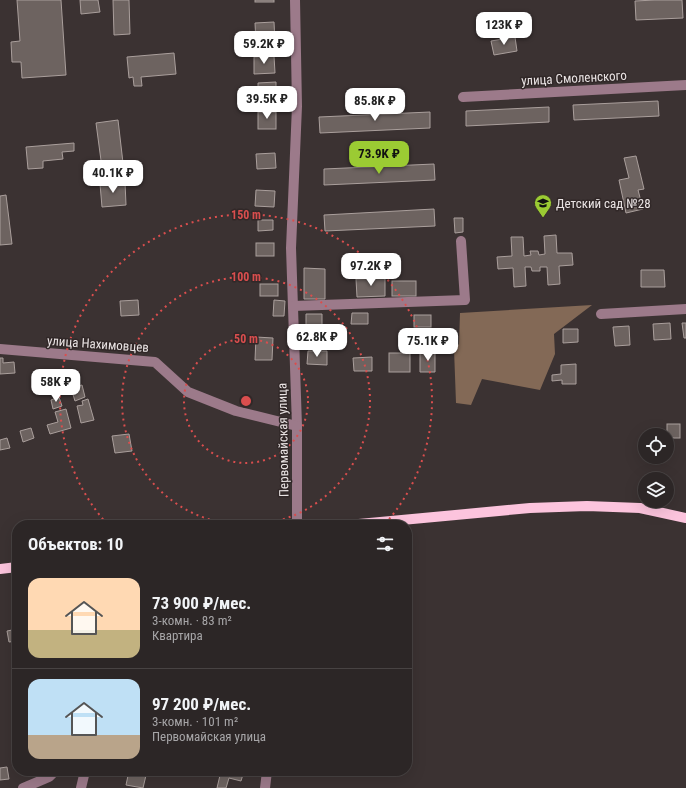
<!DOCTYPE html>
<html lang="ru">
<head>
<meta charset="utf-8">
<style>
	body { margin:0; font-family:"Roboto Condensed",sans-serif; background:#342e2e; color:#f1f3f6; height:100vh; display:flex; flex-direction:column; font-size:15px; white-space:nowrap }
	* { box-sizing:border-box; margin:0 }
	p { font-size:13px; color:#a6a5a7 }
	.icon { flex:none; width:22px; height:22px; fill:none; stroke:currentColor; stroke-width:2; stroke-linecap:round; stroke-linejoin:round }
	.map { position:relative; flex:1; overflow:hidden }
	.side { position:absolute; left:12px; top:520px; width:400px; height:256px; display:flex; flex-direction:column; background:#2c2626; border-radius:16px; box-shadow:0 4px 16px #0002,0 0 0 1px #484343 }
	.side>* { flex:none }
	.fabs { position:absolute; left:638px; top:428px; display:grid; gap:8px }
	.fabs a { display:grid; place-items:center; width:36px; height:36px; border-radius:50%; background:#2c2626; box-shadow:0 4px 16px #0002,0 0 0 1px #484343; font-size:20px }
	.price { position:absolute; translate:-50% -34px; padding:0 9px; border-radius:8px; background:#fff; color:#222; font-size:13px; line-height:26px; filter:drop-shadow(0 1px 2px #0008) }
	.price::after { content:''; position:absolute; left:50%; top:24px; width:12px; height:9px; margin-left:-6px; background:inherit; clip-path:polygon(0 0,100% 0,50% 100%) }
	.price.on { background:#9bcb33; color:#111 }
	ul { padding:0; list-style:none }
	li { display:flex; align-items:center; gap:12px; height:100px; padding:0 16px }
	li+li { border-top:1px solid #484343 }
	li span { display:grid; place-items:center; flex:none; width:112px; height:80px; border-radius:12px; color:#555 }
	li>.icon { margin-inline-start:auto }
	span .icon { width:48px; height:48px; fill:#fffc; stroke-width:1 }
	li b { font-size:17px }
	h2 { display:flex; justify-content:space-between; align-items:center; height:48px; padding:0 16px; font-size:17px }
	.map>svg:first-child { display:block }
	.forest { fill:#836956 }
	.building { fill:#6d6360; stroke:#aa9f9c }
	.lines { fill:none; stroke-linecap:round; stroke-linejoin:round }
	.minor { stroke:#9c7a8a; stroke-width:10 }
	.major { stroke:#fcc4dd; stroke-width:10 }
	.ring { fill:none; stroke:#da4e4e; stroke-width:2; stroke-dasharray:2 4 }
	.labels { text-anchor:middle; dominant-baseline:central; stroke-width:3; stroke-linejoin:round; paint-order:stroke }
	.street-label { font-size:13px; fill:#eae4e4; stroke:#312828 }
	.poi-label { font-size:13px; fill:#eae4e4; stroke:#312828; text-anchor:start }
	.centre { fill:#da4e4e; stroke:#312828; stroke-width:2 }
	.ring-label { font-size:12px; text-anchor:middle; font-weight:bold; fill:#da4e4e; stroke:#312828; stroke-width:3; stroke-linejoin:round; paint-order:stroke }
</style>
</head>
<body>
<div class="map">
<svg width="686" height="788" viewBox="0 0 686 788">
	<rect width="100%" height="100%" fill="#3b3232"/>
	<polygon class="forest" points="592,305 554,334 555,354 540,390 482,379 471,405 456,403 454,349 459,344 460,313"/>
	<g class="building">
		<polygon points="17,0 61,0 66,75 22,78 21,62 12,62 11,42 20,41"/>
		<polygon points="80,0 98,0 100,12 81,14"/>
		<polygon points="113,0 129,0 130,34 114,35"/>
		<rect x="255" y="0" width="19" height="2"/>
		<polygon points="655,0 682,0 683,18 636,20 635,1"/>
		<polygon points="274,22 275,42 256,43 255,23"/>
		<polygon points="515,37 517,51 494,55 491,41"/>
		<polygon points="174,53 176,74 141,77 142,86 134,86 133,77 129,78 127,57"/>
		<polygon points="274,56 275,73 254,74 254,57"/>
		<polygon points="276,82 276,98 258,99 258,83"/>
		<polygon points="658,101 659,116 574,120 573,105"/>
		<polygon points="549,107 549,122 466,126 466,111"/>
		<rect x="258" y="112" width="18" height="17"/>
		<polygon points="430,112 430,128 320,133 319,117"/>
		<polygon points="118,120 125,180 104,183 96,123"/>
		<polygon points="74,143 74,151 62,152 63,159 43,161 43,168 28,169 26,147"/>
		<polygon points="275,153 276,168 257,169 256,154"/>
		<polygon points="636,156 644,189 638,190 643,209 626,213 619,180 629,178 624,158"/>
		<polygon points="434,164 435,180 324,185 324,169"/>
		<polygon points="125,182 126,205 102,207 100,184"/>
		<polygon points="256,190 275,191 274,207 255,206"/>
		<polygon points="6,195 12,244 0,245 0,196"/>
		<polygon points="434,209 435,226 325,231 324,215"/>
		<polygon points="454,218 463,218 463,232 455,233"/>
		<polygon points="258,220 273,220 273,230 258,231"/>
		<polygon points="556,235 557,253 572,253 573,265 559,266 560,284 548,285 547,267 540,267 540,271 532,271 531,267 525,267 526,286 514,287 513,268 498,269 497,257 512,256 511,237 523,237 524,256 531,255 530,251 538,251 539,255 545,254 544,236"/>
		<rect x="256" y="243" width="18" height="13"/>
		<polygon points="304,268 325,269 325,299 304,299"/>
		<polygon points="641,270 664,270 665,287 641,287"/>
		<polygon points="385,278 385,296 357,297 356,279"/>
		<rect x="392" y="281" width="24" height="15"/>
		<rect x="260" y="284" width="18" height="12"/>
		<polygon points="138,300 139,315 121,316 120,301"/>
		<polygon points="274,300 285,301 284,316 273,316"/>
		<polygon points="352,313 368,313 368,324 351,324"/>
		<polygon points="306,314 322,314 322,337 306,338"/>
		<rect x="414" y="315" width="17" height="12"/>
		<polygon points="670,323 671,339 654,340 653,324"/>
		<polygon points="682,323 686,323 686,338 684,338"/>
		<polygon points="629,326 630,345 615,346 613,327"/>
		<polygon points="563,329 578,329 578,342 563,343"/>
		<polygon points="256,337 273,338 272,360 255,360"/>
		<polygon points="308,351 327,351 327,365 307,364"/>
		<polygon points="435,352 435,372 420,372 420,353"/>
		<rect x="389" y="353" width="21" height="19"/>
		<polygon points="372,357 372,371 354,371 353,358"/>
		<polygon points="0,358 3,358 3,363 14,362 15,373 0,374"/>
		<polygon points="576,364 576,384 562,384 562,380 552,381 552,375 561,374 561,365"/>
		<polygon points="82,385 85,397 75,401 71,388"/>
		<polygon points="59,397 62,406 53,409 51,400"/>
		<polygon points="88,399 94,420 81,423 77,406 83,405 82,401"/>
		<polygon points="66,409 71,428 50,434 47,425 58,422 55,412"/>
		<rect x="667" y="424" width="13" height="14"/>
		<polygon points="31,428 34,438 23,442 20,431"/>
		<polygon points="129,434 132,451 115,453 112,436"/>
		<polygon points="7,438 10,448 0,450 0,440"/>
		<polygon points="17,629 17,641 9,642 7,631"/>
		<polygon points="7,767 9,779 0,780 0,768"/>
		<polygon points="129,771 147,771 143,788 126,785"/>
		<polygon points="221,771 244,771 241,781 229,778 226,788 217,788"/>
	</g>
	<g class="lines">
		<g class="minor">
			<polyline points="295,0 297,106 291,248 297,426 297,525"/>
			<polyline points="463,97 686,85"/>
			<polyline points="293,306 465,300 461,241"/>
			<polyline points="601,314 686,309"/>
			<polyline points="0,349 155,362 188,392 236,411 297,426"/>
			<polyline points="23,788 49,777 55,771"/>
			<polyline points="81,788 85,771"/>
			<polyline points="265,788 267,771"/>
		</g>
		<g class="major">
			<polyline points="348,525 530,508 587,506 640,508 686,518"/>
			<polyline points="0,569 17,567"/>
		</g>
	</g>
	<g class="ring">
		<circle cx="246" cy="401" r="62"/>
		<path d="M245 525A124 124 0 1 1 247 525"/>
		<path d="M107 524A186 186 0 1 1 385 524"/>
	</g>
	<defs>
		<g id="school-pin" transform="scale(0.9)"><path d="M0 17L-7.5 6A9.5 9.5 0 1 1 7.5 6Z" fill="#9bcb33" stroke="#312828"/><path d="M0-5L7-2L0 1L-7-2ZM-4 1L0 2.5L4 1V4Q0 6-4 4Z" fill="#111"/></g>
	</defs>
	<g fill-rule="evenodd">
		<use href="#school-pin" x="543" y="203"/>
	</g>
	<g class="labels">
		<g class="street-label">
			<text transform="translate(574 78) rotate(-3)">улица Смоленского</text>
			<text transform="translate(98 344) rotate(4)">улица Нахимовцев</text>
			<text transform="translate(283 440) rotate(-91)">Первомайская улица</text>
		</g>
		<g class="poi-label">
			<text x="556" y="203">Детский сад №28</text>
		</g>
	</g>
	<circle cx="246" cy="401" r="6" class="centre"/>
	<g class="ring-label">
		<text x="246" y="219">150 m</text>
		<text x="246" y="281">100 m</text>
		<text x="246" y="343">50 m</text>
	</g>
</svg>
<div class="fabs">
<a><svg class="icon" aria-label="locate" viewBox="0 0 24 24"><circle cx="12" cy="12" r="6"/><path d="M12 2v4M12 18v4M2 12h4M18 12h4"/></svg></a>
<a><svg class="icon" aria-label="layers" viewBox="0 0 24 24"><path d="M12 4l9 5-9 5-9-5zM3 14l9 5 9-5"/></svg></a>
</div>
<b class="price" style="left:504px;top:46px">123K ₽</b>
<b class="price" style="left:264px;top:65px">59.2K ₽</b>
<b class="price" style="left:267px;top:120px">39.5K ₽</b>
<b class="price" style="left:375px;top:122px">85.8K ₽</b>
<b class="price on" style="left:379px;top:175px">73.9K ₽</b>
<b class="price" style="left:113px;top:194px">40.1K ₽</b>
<b class="price" style="left:371px;top:287px">97.2K ₽</b>
<b class="price" style="left:317px;top:358px">62.8K ₽</b>
<b class="price" style="left:428px;top:362px">75.1K ₽</b>
<b class="price" style="left:56px;top:403px">58K ₽</b>
<section class="side">
<h2>Объектов: 10<svg class="icon" aria-label="filters" viewBox="0 0 24 24"><path d="M4 7h16M4 17h16"/><circle cx="9" cy="7" r="2"/><circle cx="15" cy="17" r="2"/></svg></h2>
<ul>
<li><span style="background:linear-gradient(#ffd9b3 65%,#c2b280 0)"><svg class="icon" aria-label="home" viewBox="0 0 24 24"><path d="M3 11l9-7 9 7M6 9v11h12V9"/></svg></span><div><b>73 900 ₽/мес.</b><p>3-комн. · 83 m²</p><p>Квартира</p></div></li>
<li><span style="background:linear-gradient(#bfe0f5 70%,#b9a48a 0)"><svg class="icon" aria-label="home" viewBox="0 0 24 24"><path d="M3 11l9-7 9 7M6 9v11h12V9"/></svg></span><div><b>97 200 ₽/мес.</b><p>3-комн. · 101 m²</p><p>Первомайская улица</p></div></li>
</ul>
</section>
</div>
</body>
</html>
